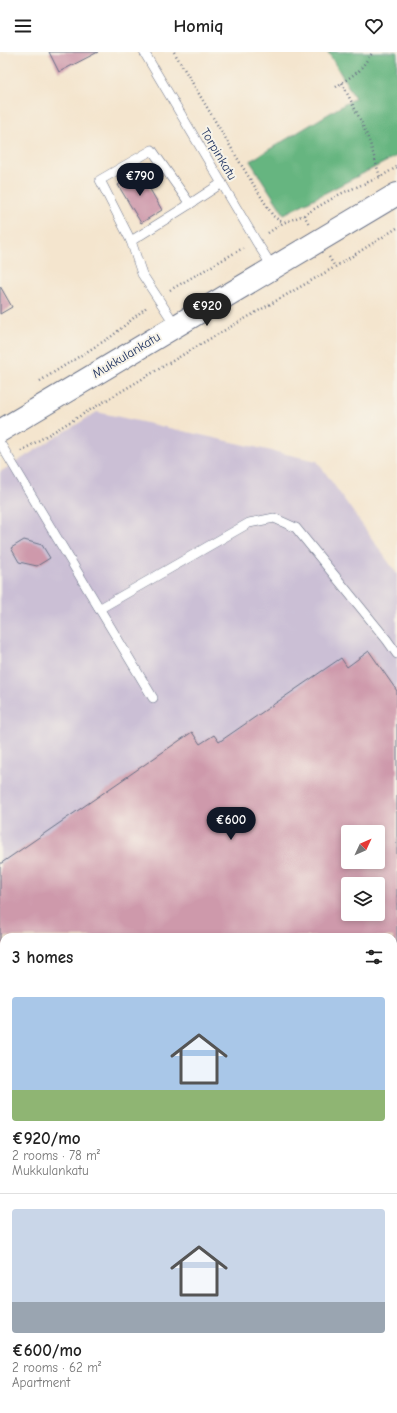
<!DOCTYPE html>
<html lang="en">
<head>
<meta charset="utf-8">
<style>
	body { margin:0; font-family:"Comic Neue",sans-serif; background:#f2f2f2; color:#222; height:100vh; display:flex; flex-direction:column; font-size:15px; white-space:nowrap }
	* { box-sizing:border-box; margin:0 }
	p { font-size:13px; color:#767676 }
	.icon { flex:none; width:22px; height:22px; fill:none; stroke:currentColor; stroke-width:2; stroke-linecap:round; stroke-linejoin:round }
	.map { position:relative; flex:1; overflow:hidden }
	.details { position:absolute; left:0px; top:881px; width:397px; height:480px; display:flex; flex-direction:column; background:#fff; border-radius:12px 12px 0 0; box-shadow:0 2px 6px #0003 }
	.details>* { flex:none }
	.needle { width:26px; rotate:46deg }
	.fabs { position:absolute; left:341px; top:773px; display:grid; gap:8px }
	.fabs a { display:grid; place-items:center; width:44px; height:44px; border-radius:4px; background:#fff; box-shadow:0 2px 6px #0003; font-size:20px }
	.price { position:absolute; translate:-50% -34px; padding:0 9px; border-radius:14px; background:#111827; color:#fff; font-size:13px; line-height:26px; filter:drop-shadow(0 1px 2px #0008) }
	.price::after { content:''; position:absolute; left:50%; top:24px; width:12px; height:9px; margin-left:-6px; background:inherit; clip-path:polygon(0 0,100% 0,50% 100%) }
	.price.selected { background:#222; color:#fff }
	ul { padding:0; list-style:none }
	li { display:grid; align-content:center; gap:8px; height:212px; padding:0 12px }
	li+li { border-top:1px solid #e0e0e0 }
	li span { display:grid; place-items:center; height:124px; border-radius:4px; color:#555 }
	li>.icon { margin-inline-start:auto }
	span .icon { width:72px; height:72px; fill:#fffc; stroke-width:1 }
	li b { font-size:17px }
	h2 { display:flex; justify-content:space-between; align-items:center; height:48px; padding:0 12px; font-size:17px }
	header { display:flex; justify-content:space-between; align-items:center; height:52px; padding:0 12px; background:#fff; font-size:18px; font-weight:800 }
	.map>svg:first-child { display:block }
	.industrial { fill:#cbbfd5; fill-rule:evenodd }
	.forest { fill:#66b580; stroke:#40726f }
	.building { fill:#ce99ab; fill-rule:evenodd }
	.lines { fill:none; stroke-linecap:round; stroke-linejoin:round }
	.service-casing { stroke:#676f85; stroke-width:10 }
	.tertiary-casing { stroke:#676f85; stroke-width:24 }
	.path { stroke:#676f85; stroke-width:2.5; stroke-dasharray:1 3; stroke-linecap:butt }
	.service { stroke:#fff; stroke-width:9 }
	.tertiary { stroke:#fff; stroke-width:22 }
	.labels { text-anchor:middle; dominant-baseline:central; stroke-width:4; stroke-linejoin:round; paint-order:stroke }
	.street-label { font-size:13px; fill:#1b2f5e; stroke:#f7f3e8 }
</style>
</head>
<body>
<header><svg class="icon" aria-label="menu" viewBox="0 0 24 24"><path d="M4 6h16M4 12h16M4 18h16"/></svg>Homiq<svg class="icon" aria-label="heart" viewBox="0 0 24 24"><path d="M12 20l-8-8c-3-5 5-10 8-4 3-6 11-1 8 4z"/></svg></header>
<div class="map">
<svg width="397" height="1361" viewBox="0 0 397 1361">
	<rect width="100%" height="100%" fill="#f7f3e8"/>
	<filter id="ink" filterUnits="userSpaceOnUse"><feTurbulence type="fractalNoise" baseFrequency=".025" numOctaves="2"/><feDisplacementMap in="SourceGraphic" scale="8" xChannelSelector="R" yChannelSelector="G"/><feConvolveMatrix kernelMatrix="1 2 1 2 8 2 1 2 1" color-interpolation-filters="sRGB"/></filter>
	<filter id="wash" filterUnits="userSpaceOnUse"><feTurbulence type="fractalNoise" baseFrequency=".012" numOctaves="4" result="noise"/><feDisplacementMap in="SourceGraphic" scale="16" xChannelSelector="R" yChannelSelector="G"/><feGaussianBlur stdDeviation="0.9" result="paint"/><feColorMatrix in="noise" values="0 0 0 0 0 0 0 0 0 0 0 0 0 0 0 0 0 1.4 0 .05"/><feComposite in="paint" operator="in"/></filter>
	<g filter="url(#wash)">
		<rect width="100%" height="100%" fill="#f4e5ce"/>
		<path class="industrial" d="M97,360L317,409L397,522V1136L393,1138V885H4V1357H59L53,1361H0V420ZM348,780H378V810H348ZM348,832H378V862H348Z"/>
		<g class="forest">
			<polygon points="328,0 397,0 397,104 284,162 250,109 355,46"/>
			<polygon points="397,1117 397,1361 45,1361 51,1357 393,1357 393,1119"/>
		</g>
		<g id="blocks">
			<g class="building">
				<polygon points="49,0 98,0 59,20"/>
				<polygon points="140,120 162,158 141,171 118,133"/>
				<polygon points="0,234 12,255 0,262"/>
				<polygon points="24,488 42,493 50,506 37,514 19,510 11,496"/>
				<path d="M369,599L397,639V1065L393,1068V885H4V1335L0,1338V812L192,680L200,692L214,683L219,690L341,606L347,615ZM348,780H378V810H348ZM348,832H378V862H348Z"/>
			</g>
		</g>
	</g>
	<g filter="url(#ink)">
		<use href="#blocks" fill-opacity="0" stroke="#676f85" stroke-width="1"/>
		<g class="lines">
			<g class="service-casing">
				<g id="service">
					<polyline points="144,0 256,189 273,216"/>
					<polyline points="131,189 190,152"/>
					<polyline points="176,274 142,222 131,189 100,128 152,98 190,152 222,131"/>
					<polyline points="0,391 153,646"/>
					<polyline points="99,557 249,471 274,466 296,476 387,588 397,602"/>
				</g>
			</g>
			<g class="tertiary-casing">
				<polyline id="tertiary" points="0,379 397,142"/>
			</g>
			<g class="path">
				<polyline points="174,0 242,114 273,164 283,171"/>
				<polyline points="342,31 361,69 370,91 380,125"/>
				<polyline points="336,35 359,19 373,0"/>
				<polyline points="304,163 309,172"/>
				<polyline points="268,181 283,171 304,163 340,142 380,125 397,115"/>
				<polyline points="329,205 335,215"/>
				<polyline points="170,238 243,196"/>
				<polyline points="40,329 112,284 148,254"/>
				<polyline points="21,399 206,289 335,215 397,176"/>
				<polyline points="393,1151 397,1149"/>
				<polyline points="169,1361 172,1357"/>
			</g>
			<use href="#service" class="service"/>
			<use href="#tertiary" class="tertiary"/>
		</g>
	</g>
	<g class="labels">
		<g class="street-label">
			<text transform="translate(219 102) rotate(59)">Torpinkatu</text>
			<text transform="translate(126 303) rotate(-31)">Mukkulankatu</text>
		</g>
	</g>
</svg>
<div class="fabs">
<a><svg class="needle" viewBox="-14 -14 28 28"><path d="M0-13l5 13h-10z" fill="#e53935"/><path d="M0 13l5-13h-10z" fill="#767676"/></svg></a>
<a><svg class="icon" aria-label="layers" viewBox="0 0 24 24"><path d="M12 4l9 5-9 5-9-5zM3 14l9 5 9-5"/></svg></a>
</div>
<b class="price" style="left:140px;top:145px">€790</b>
<b class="price selected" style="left:207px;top:275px">€920</b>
<b class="price" style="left:231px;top:789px">€600</b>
<section class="details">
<h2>3 homes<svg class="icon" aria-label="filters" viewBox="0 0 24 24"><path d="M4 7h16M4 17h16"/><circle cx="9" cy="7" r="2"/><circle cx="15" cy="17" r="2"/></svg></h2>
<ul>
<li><span style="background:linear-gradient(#a9c7e8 75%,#8fb573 0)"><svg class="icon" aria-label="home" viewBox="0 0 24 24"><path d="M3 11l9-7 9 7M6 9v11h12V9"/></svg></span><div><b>€920/mo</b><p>2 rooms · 78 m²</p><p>Mukkulankatu</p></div></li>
<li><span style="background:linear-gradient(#c9d6e8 75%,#9aa5b1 0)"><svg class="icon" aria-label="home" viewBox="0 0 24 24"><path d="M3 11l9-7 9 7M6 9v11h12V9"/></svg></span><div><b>€600/mo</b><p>2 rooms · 62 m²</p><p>Apartment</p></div></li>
</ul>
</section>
</div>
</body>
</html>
